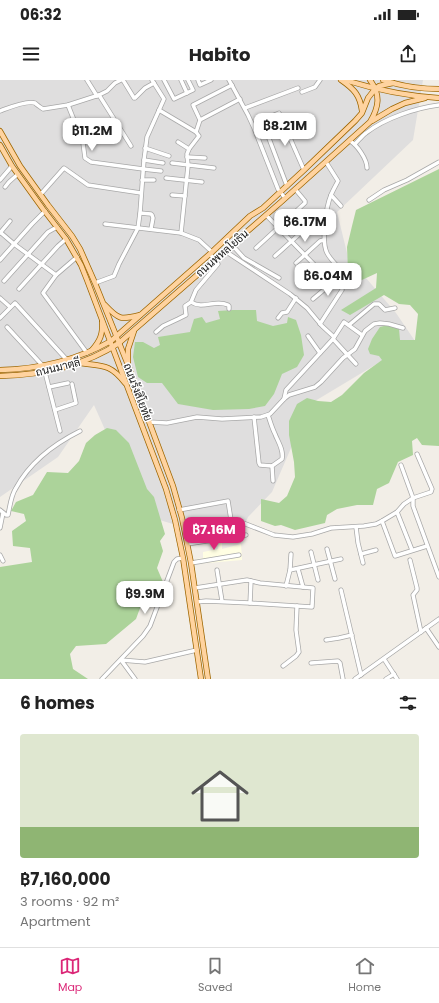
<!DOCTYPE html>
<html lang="en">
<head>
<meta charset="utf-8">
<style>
	body { margin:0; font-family:Poppins,Sarabun,sans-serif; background:#f6f6f6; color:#222; height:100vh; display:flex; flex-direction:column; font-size:15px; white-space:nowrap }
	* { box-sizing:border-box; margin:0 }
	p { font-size:13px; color:#767676 }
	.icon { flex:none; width:22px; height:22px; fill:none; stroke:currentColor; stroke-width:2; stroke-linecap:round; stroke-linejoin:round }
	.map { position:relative; height:599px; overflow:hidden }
	.side { display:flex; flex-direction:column; background:#fff; flex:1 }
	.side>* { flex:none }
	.price { position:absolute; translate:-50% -34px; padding:0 9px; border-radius:8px; background:#fff; color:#222; font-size:13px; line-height:26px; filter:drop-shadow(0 1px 2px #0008) }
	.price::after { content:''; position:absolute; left:50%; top:24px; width:12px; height:9px; margin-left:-6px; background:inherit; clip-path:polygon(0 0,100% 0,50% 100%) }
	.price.on { background:#db2777; color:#fff }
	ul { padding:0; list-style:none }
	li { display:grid; align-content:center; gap:8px; height:212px; padding:0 20px }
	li+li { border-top:1px solid #e0e0e0 }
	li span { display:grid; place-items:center; height:124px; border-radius:4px; color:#555 }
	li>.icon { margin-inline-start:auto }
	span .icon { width:72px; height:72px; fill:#fffc; stroke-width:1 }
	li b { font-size:17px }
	h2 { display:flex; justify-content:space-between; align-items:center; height:48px; padding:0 20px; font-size:17px }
	.status { display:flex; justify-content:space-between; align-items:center; height:28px; padding:0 20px; background:#fff; direction:ltr }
	.status svg { height:11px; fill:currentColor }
	header { display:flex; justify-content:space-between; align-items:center; height:52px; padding:0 20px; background:#fff; font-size:18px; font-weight:700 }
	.menu { display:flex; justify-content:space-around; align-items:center; height:56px; border-top:1px solid #e0e0e0; background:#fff; font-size:11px; color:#767676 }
	.menu a { display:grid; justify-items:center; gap:2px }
	.menu .on { color:#db2777 }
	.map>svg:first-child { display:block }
	.residential { fill:#dfdede }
	.education { fill:#fffee3 }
	.forest { fill:#acd39a }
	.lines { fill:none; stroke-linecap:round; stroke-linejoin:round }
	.minor-casing { stroke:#a8a8a8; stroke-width:5 }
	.major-casing { stroke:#9e6600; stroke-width:6 }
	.minor { stroke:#fff; stroke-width:3.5 }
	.major { stroke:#ffd39f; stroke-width:4.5 }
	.labels { text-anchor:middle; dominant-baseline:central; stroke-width:3; stroke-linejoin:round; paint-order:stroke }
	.street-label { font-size:11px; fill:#212121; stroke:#fff }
</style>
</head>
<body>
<div class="status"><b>06:32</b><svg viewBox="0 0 49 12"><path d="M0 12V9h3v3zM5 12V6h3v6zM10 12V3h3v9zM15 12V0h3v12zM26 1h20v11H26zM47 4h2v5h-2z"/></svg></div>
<header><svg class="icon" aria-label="menu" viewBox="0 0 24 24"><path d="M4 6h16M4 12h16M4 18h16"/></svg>Habito<svg class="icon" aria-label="share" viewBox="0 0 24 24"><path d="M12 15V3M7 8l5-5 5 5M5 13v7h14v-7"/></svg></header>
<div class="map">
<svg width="439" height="599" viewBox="0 0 439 599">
	<rect width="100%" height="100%" fill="#f2eee7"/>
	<polygon class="residential" points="0,0 423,0 413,60 337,132 348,177 396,233 415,261 310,324 272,412 248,437 236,463 143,435 94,325 58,377 0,417"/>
	<polygon class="education" points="219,460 222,460 222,469 241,464 242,480 196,484 196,479 203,478 203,472 218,469"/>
	<g class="forest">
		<polygon points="439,89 439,366 422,365 417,358 412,361 413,375 398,382 389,403 377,409 373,425 357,425 337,429 327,435 325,443 295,450 281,445 275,446 261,441 261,419 279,423 287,416 295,397 294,382 289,355 289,341 297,324 307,318 318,321 331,322 342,315 364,293 382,280 379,276 370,274 368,269 372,259 380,247 388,245 399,249 400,260 415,260 418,234 410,225 399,224 384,215 350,235 341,230 376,208 377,193 351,205 344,194 348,190 347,167 352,146 356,130"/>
		<polygon points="233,230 256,230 257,241 273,246 287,243 288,237 296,240 301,255 304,275 297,287 282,294 274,314 265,326 249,329 213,330 178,324 162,303 147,303 138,297 133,277 135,262 143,262 154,268 160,265 158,257 190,252 194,239 202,237 206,243 220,239 218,231"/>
		<polygon points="107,348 116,350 129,363 147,409 154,417 165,454 160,461 163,471 157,488 163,502 157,517 143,520 136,539 106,564 76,566 70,574 73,589 88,599 0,599 0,487 32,482 30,468 13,466 12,451 26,441 24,434 11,431 16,422 33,415 47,392 68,393 79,381 86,363 95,355"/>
	</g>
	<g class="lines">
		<g class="minor-casing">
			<g id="minor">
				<polyline points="87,0 97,16"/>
				<polyline points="123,0 134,18 135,18 145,8 154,3"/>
				<polyline points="164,0 174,19 193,10 188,0"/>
				<polyline points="181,0 187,13"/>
				<polyline points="198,0 200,5 211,0"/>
				<polyline points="229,0 248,35 254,48 278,109 285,118"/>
				<polyline points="232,5 193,25 200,40 240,19"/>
				<polyline points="302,12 315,7 320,0"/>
				<polyline points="99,15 131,66"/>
				<polyline points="68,25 83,63 85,78 91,82 143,89 161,91"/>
				<polyline points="245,28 298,8"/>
				<polyline points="159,30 196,52"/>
				<path d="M0,31C8,28 27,20 35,23C37,25 40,27 43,29L68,25L99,15L107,11L115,3L121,0"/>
				<path d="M350,61C357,65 367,79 367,88"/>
				<polyline points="178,62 189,69"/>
				<path d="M355,64C359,60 362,56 366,53C385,38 416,28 439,25"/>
				<polyline points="145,68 169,76"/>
				<polyline points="187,77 205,78"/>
				<polyline points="144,80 163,83"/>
				<path d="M326,82L338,101C336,105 333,110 331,115C326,127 321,161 327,173C330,179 336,185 341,190"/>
				<polyline points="172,83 214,88"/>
				<polyline points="166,98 202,102"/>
				<polyline points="0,100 12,86"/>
				<polyline points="142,100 154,100"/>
				<polyline points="287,106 262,40 279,33 304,90"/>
				<polyline points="5,107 9,102 18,94"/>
				<polyline points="41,114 64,88 88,105 141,113"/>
				<polyline points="172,115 185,116"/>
				<polyline points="331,115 341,126"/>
				<polyline points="369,120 384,110 407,100 439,82"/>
				<polyline points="140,133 151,134 152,135 153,138 151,149"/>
				<polyline points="266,135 332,203 313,219"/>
				<polyline points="105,144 181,153 199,160 212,172"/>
				<polyline points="0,152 14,164 56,195"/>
				<polyline points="0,153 10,141"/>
				<polyline points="181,153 188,86 187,74 189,69 199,56 196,52 200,40"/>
				<polyline points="232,165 244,178 279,198"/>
				<polyline points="256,168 305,123 305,121 295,109"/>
				<polyline points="225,171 290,214 307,228 322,246 334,257"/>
				<polyline points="275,176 324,132"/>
				<polyline points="77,177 56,195 43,213 87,273"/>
				<polyline points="0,180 32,144 45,131"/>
				<polyline points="296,183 320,161 324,160"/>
				<polyline points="4,201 48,152 57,147"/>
				<polyline points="95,203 114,196 119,184 138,148 140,133 144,80 147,57 164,19 152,0"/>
				<polyline points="19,209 58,166 66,159"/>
				<polyline points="0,218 10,227"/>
				<path d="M191,222C203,230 215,219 228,225L229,226V229"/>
				<polyline points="0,238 15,223 67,280"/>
				<polyline points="278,238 282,233 287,232 296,218"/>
				<polyline points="320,244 342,210"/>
				<polyline points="349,245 374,224 379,224 385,230 395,228"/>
				<polyline points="7,247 43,286"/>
				<polyline points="156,252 163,246 178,239 186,235 185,226 191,222 196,210 218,184 210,174"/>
				<polyline points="308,256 320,273"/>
				<polyline points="333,259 356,284"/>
				<polyline points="45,292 60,351"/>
				<polyline points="49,307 68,303"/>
				<polyline points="284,319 286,310 333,259 344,242 362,255"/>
				<polyline points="55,330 76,323 72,304"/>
				<path d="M254,337L259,383L260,385L272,386L282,379C284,370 278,362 275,354C272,348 270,341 268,335"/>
				<polyline points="149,342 167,343 197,337 222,339 261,337 270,334 284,319 289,315 315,307 321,302 343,278 355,269 365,251 374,244 380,243 389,244 403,248"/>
				<polyline points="401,385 413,418 413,426 439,497"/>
				<polyline points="272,386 273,401"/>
				<path d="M0,430L6,435H8C10,426 11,415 16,408C30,382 54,364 80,351"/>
				<polyline points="179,430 228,421 231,440"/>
				<polyline points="397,432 412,470"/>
				<polyline points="382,441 395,476 427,466"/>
				<polyline points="184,447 231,440 238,441 274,455 293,457 312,454 331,448 364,446 376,444 382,441 397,432 404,424 413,418 431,412 432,409 417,374"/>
				<polyline points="356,447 358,463 363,483"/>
				<polyline points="0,448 3,433"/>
				<polyline points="187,464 246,455"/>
				<polyline points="327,469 335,499"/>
				<polyline points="311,472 318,500"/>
				<polyline points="361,474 376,470"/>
				<polyline points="0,475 3,481"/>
				<polyline points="410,480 417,508 417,510 413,515 421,552"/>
				<polyline points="191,483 239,475"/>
				<polyline points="298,489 303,507"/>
				<polyline points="217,490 222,521"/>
				<polyline points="290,490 341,479"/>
				<polyline points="286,506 290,490 291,474"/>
				<polyline points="195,508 247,500 260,503 313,508 312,527 250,523 206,521 197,522"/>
				<polyline points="341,510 361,595"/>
				<polyline points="250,523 251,501"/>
				<polyline points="426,548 439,567"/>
				<polyline points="326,560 339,558 352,555"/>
				<polyline points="384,579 397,599"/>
				<polyline points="121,580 145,582 197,570"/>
				<polyline points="121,580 135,599"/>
				<polyline points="311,583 338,581 340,583 343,599"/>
				<polyline points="283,586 296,576 299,572 296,550 297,526"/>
				<polyline points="102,599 143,556 150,546 174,482 177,479 183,478"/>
				<polyline points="355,599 439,539"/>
				<polyline points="386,599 394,594"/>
			</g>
		</g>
		<g class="major-casing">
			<g id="major">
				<path d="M341,0C354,9 360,15 362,31"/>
				<path d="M345,0C377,10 406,16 439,18"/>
				<path d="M383,0C401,6 420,9 439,9"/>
				<polyline points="372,41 392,29 405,23 425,18"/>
				<polyline points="0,51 20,86 48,125 72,156 80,169 95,203 128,285 173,406 182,438 191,483 208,599"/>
				<polyline points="0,65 12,86 43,129 66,159 81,185 87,200 166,409 175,440 183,478 201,599"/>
				<path d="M105,225C119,240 121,240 140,235"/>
				<path d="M92,270C100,261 103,254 102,242"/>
				<polyline points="128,282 128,269 134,251"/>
				<path d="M79,283C101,286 110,283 125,303"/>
				<path d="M0,290C39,289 77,280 111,261L212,172L250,136L263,128L304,90L355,41L362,33L368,18L375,9L379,6L393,3"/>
				<path d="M0,296C41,295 84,286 119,263L281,122L370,42C379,27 381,15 370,0"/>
			</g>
		</g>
		<use href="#minor" class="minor"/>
		<use href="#major" class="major"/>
	</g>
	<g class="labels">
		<g class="street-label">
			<text transform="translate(222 173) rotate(-41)">ถนนพหลโยธิน</text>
			<text transform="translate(58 287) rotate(-14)">ถนนมาตุลี</text>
			<text transform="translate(138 312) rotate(69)">ถนนรังสิโยทัย</text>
		</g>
	</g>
</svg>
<b class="price" style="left:285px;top:67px">฿8.21M</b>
<b class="price" style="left:92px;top:72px">฿11.2M</b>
<b class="price" style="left:305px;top:163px">฿6.17M</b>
<b class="price" style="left:328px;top:217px">฿6.04M</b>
<b class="price on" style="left:214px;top:471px">฿7.16M</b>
<b class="price" style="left:145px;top:535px">฿9.9M</b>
</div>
<section class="side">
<h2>6 homes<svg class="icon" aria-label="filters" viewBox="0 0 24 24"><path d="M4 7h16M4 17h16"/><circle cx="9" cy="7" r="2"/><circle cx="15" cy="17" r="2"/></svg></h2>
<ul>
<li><span style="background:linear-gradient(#dfe7d0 75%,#8fb573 0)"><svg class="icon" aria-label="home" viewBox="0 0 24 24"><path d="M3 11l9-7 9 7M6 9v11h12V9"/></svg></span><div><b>฿7,160,000</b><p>3 rooms · 92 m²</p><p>Apartment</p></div></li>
</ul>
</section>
<nav class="menu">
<a class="on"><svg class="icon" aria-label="map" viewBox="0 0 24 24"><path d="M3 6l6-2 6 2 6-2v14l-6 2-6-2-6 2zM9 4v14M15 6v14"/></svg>Map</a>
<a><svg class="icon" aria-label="saved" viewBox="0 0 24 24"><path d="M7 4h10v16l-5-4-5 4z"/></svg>Saved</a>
<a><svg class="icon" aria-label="home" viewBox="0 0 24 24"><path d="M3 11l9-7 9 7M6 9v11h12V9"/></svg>Home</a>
</nav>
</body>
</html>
